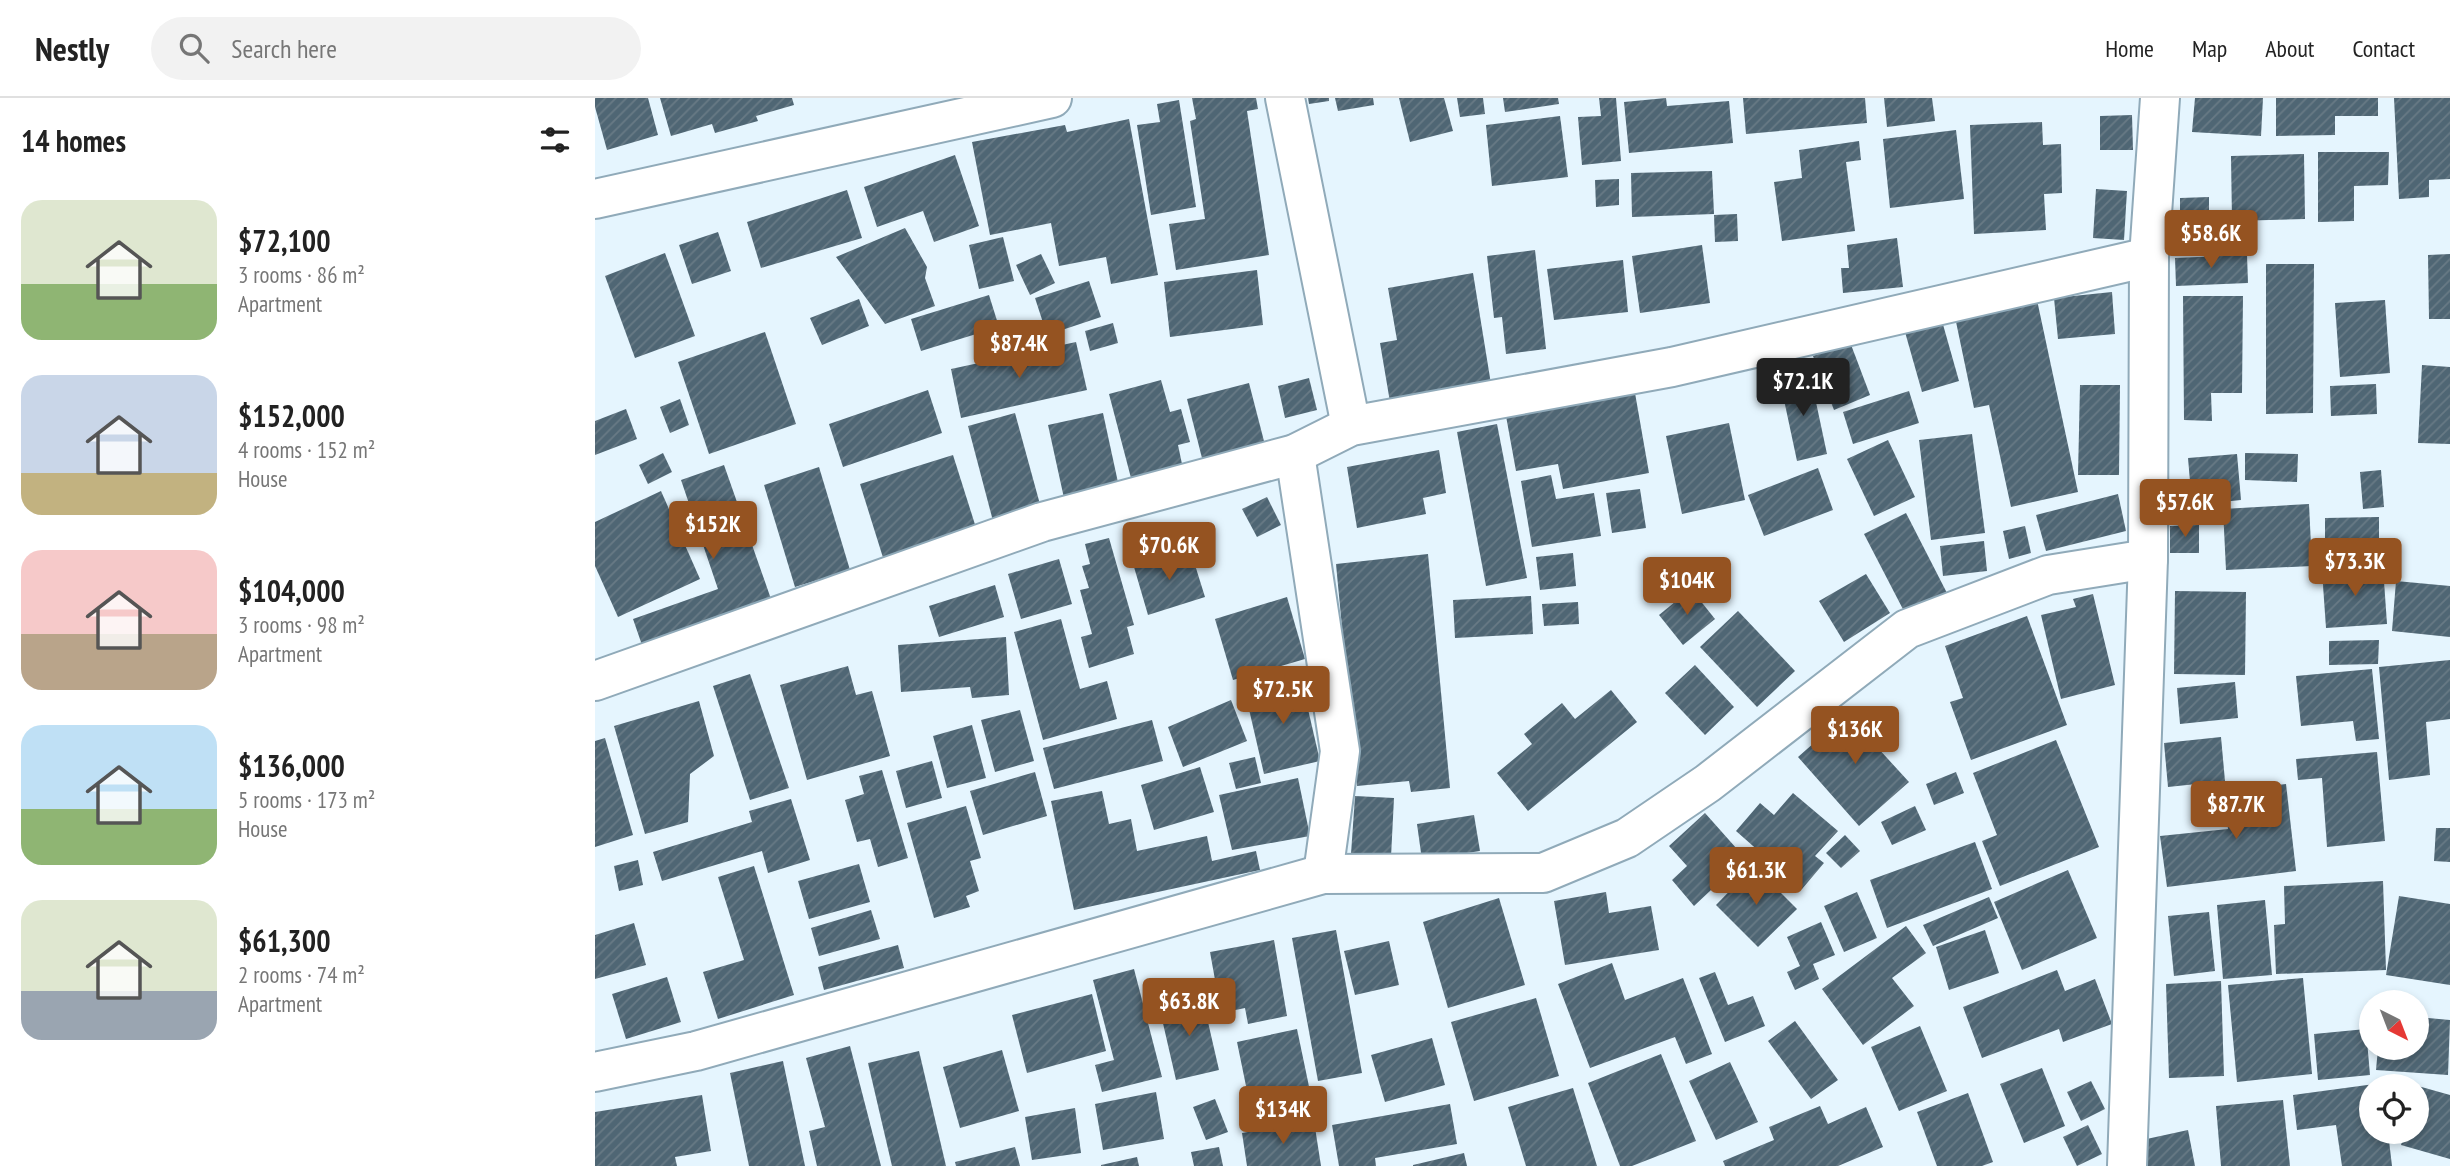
<!DOCTYPE html>
<html lang="en">
<head>
<meta charset="utf-8">
<style>
	body { margin:0; font-family:"PT Sans Narrow",sans-serif; background:#f2f2f2; color:#222; height:100vh; display:flex; flex-direction:column; font-size:26px; white-space:nowrap }
	* { box-sizing:border-box; margin:0 }
	p { font-size:23px; color:#767676 }
	.icon { flex:none; width:38px; height:38px; fill:none; stroke:currentColor; stroke-width:2; stroke-linecap:round; stroke-linejoin:round }
	.map { position:relative; flex:1; overflow:hidden }
	.panel { display:flex; flex-direction:column; background:#fff; width:595px }
	.panel>* { flex:none }
	.needle { width:46px; rotate:138deg }
	.buttons { position:absolute; left:1764px; top:892px; display:grid; gap:14px }
	.buttons a { display:grid; place-items:center; width:70px; height:70px; border-radius:50%; background:#fff; box-shadow:0 4px 10px #0003; font-size:35px }
	.price { position:absolute; translate:-50% -60px; padding:0 16px; border-radius:7px; background:#955321; color:#fff; font-size:23px; line-height:46px; filter:drop-shadow(0 2px 4px #0008) }
	.price::after { content:''; position:absolute; left:50%; top:42px; width:21px; height:16px; margin-left:-10px; background:inherit; clip-path:polygon(0 0,100% 0,50% 100%) }
	.price.current { background:#222; color:#fff }
	ul { padding:0; list-style:none }
	li { display:flex; align-items:center; gap:21px; height:175px; padding:0 21px }
	li span { display:grid; place-items:center; flex:none; width:196px; height:140px; border-radius:21px; color:#555 }
	li>.icon { margin-inline-start:auto }
	span .icon { width:84px; height:84px; fill:#fffc; stroke-width:1 }
	li b { font-size:30px }
	h2 { display:flex; justify-content:space-between; align-items:center; height:84px; padding:0 21px; font-size:30px }
	header { display:flex; align-items:center; gap:42px; box-sizing:border-box; height:98px; padding:0 35px; background:#fff; border-bottom:2px solid #e0e0e0 }
	header strong { font-size:33px }
	nav { display:flex; gap:38px; margin-inline-start:auto; font-size:24px }
	.search { width:490px; height:63px; background:#f2f2f2; display:flex; align-items:center; gap:18px; box-sizing:border-box; padding:0 24px; border-radius:38px; color:#767676; font-size:26px }
	main { display:flex; flex:1; min-height:0 }
	.map>svg:first-child { display:block }
	.building { fill:url(#building-hatch) }
	.lines { fill:none; stroke-linecap:round; stroke-linejoin:round }
	.minor-casing { stroke:#90aab9; stroke-width:42 }
	.minor { stroke:#fff; stroke-width:38 }
</style>
</head>
<body>
<header>
<strong>Nestly</strong>
<div class="search"><svg class="icon" aria-label="search" viewBox="0 0 24 24"><circle cx="10" cy="10" r="6"/><path d="M15 15l6 6"/></svg>Search here</div>
<nav><a>Home</a><a>Map</a><a>About</a><a>Contact</a></nav>
</header>
<main>
<section class="panel">
<h2>14 homes<svg class="icon" aria-label="filters" viewBox="0 0 24 24"><path d="M4 7h16M4 17h16"/><circle cx="9" cy="7" r="2"/><circle cx="15" cy="17" r="2"/></svg></h2>
<ul>
<li><span style="background:linear-gradient(#dfe7d0 60%,#8fb573 0)"><svg class="icon" aria-label="home" viewBox="0 0 24 24"><path d="M3 11l9-7 9 7M6 9v11h12V9"/></svg></span><div><b>$72,100</b><p>3 rooms · 86 m²</p><p>Apartment</p></div></li>
<li><span style="background:linear-gradient(#c9d6e8 70%,#c2b280 0)"><svg class="icon" aria-label="home" viewBox="0 0 24 24"><path d="M3 11l9-7 9 7M6 9v11h12V9"/></svg></span><div><b>$152,000</b><p>4 rooms · 152 m²</p><p>House</p></div></li>
<li><span style="background:linear-gradient(#f6c9c9 60%,#b9a48a 0)"><svg class="icon" aria-label="home" viewBox="0 0 24 24"><path d="M3 11l9-7 9 7M6 9v11h12V9"/></svg></span><div><b>$104,000</b><p>3 rooms · 98 m²</p><p>Apartment</p></div></li>
<li><span style="background:linear-gradient(#bfe0f5 60%,#8fb573 0)"><svg class="icon" aria-label="home" viewBox="0 0 24 24"><path d="M3 11l9-7 9 7M6 9v11h12V9"/></svg></span><div><b>$136,000</b><p>5 rooms · 173 m²</p><p>House</p></div></li>
<li><span style="background:linear-gradient(#dfe7d0 65%,#9aa5b1 0)"><svg class="icon" aria-label="home" viewBox="0 0 24 24"><path d="M3 11l9-7 9 7M6 9v11h12V9"/></svg></span><div><b>$61,300</b><p>2 rooms · 74 m²</p><p>Apartment</p></div></li>
</ul>
</section>
<div class="map">
<svg width="1855" height="1068" viewBox="0 0 1855 1068">
	<defs>
		<pattern id="building-hatch" width="6" height="6" patternUnits="userSpaceOnUse" patternTransform="scale(1.75)"><rect width="6" height="6" fill="#4f6674"/><path d="M-1 1l2-2M0 6l6-6M5 7l2-2" fill="none" stroke="#687a85"/></pattern>
	</defs>
	<rect width="100%" height="100%" fill="#e5f5fe"/>
	<g class="building">
		<polygon points="0,0 53,0 63,37 12,52 0,9"/>
		<polygon points="65,0 197,0 199,7 161,18 163,23 120,35 117,26 76,38"/>
		<polygon points="597,0 661,0 663,11 652,13 674,157 581,172 574,126 610,121 595,23 601,21"/>
		<polygon points="713,0 734,0 734,3 714,6"/>
		<polygon points="740,0 778,0 779,7 743,13"/>
		<polygon points="804,0 849,0 858,33 815,44"/>
		<polygon points="862,0 888,0 890,16 865,19"/>
		<polygon points="908,0 963,0 964,6 910,14"/>
		<polygon points="1004,0 1021,0 1026,63 987,67 983,19 1006,18"/>
		<polygon points="1071,0 1072,8 1134,3 1138,45 1034,55 1029,4"/>
		<polygon points="1148,0 1270,0 1272,25 1151,36"/>
		<polygon points="1289,0 1337,0 1340,23 1292,29"/>
		<polygon points="1600,0 1668,0 1666,38 1597,34"/>
		<polygon points="1681,0 1783,0 1783,18 1740,18 1740,37 1681,38"/>
		<polygon points="1799,0 1855,0 1855,81 1834,82 1834,99 1804,101"/>
		<polygon points="584,2 601,109 556,117 542,27 565,24 562,6"/>
		<polygon points="1537,17 1538,52 1505,52 1505,18"/>
		<polygon points="965,18 973,79 897,88 891,27"/>
		<polygon points="534,21 563,177 516,186 511,159 464,168 456,125 395,137 377,44 470,27 472,34"/>
		<polygon points="1447,24 1448,47 1466,46 1467,95 1449,96 1451,132 1379,136 1375,27"/>
		<polygon points="1361,32 1369,101 1295,110 1288,41"/>
		<polygon points="1264,43 1266,62 1251,64 1260,133 1187,143 1179,84 1207,80 1204,52"/>
		<polygon points="1723,54 1794,54 1793,87 1759,88 1759,123 1723,124"/>
		<polygon points="1709,56 1710,121 1637,123 1636,58"/>
		<polygon points="360,57 384,128 339,144 328,113 282,129 269,89"/>
		<polygon points="1117,73 1119,116 1037,119 1036,75"/>
		<polygon points="1024,81 1024,107 1001,109 1000,82"/>
		<polygon points="1501,91 1532,93 1529,142 1498,140"/>
		<polygon points="252,92 267,140 166,170 152,124"/>
		<polygon points="1614,99 1614,127 1585,127 1585,100"/>
		<polygon points="1142,116 1143,143 1120,144 1119,117"/>
		<polygon points="310,130 332,169 330,180 340,208 290,226 241,159"/>
		<polygon points="123,134 136,173 97,186 84,147"/>
		<polygon points="408,139 419,183 384,191 374,147"/>
		<polygon points="1302,140 1308,189 1248,195 1246,170 1254,170 1252,147"/>
		<polygon points="1107,147 1115,205 1045,215 1037,158"/>
		<polygon points="940,152 951,251 911,256 907,219 899,220 892,158"/>
		<polygon points="70,155 100,238 40,260 10,178"/>
		<polygon points="446,156 460,185 435,197 421,167"/>
		<polygon points="1855,156 1855,221 1834,221 1833,157"/>
		<polygon points="1652,157 1653,185 1581,188 1580,160"/>
		<polygon points="1028,162 1033,214 959,222 952,171"/>
		<polygon points="1671,166 1719,166 1718,315 1671,316"/>
		<polygon points="662,172 668,227 575,239 569,184"/>
		<polygon points="878,175 896,286 795,304 785,245 802,242 793,190"/>
		<polygon points="494,183 506,219 452,237 440,200"/>
		<polygon points="1517,194 1520,236 1463,241 1459,200"/>
		<polygon points="394,197 404,229 326,253 316,221"/>
		<polygon points="1588,198 1648,198 1647,295 1616,295 1617,323 1589,322"/>
		<polygon points="264,201 274,228 227,247 215,220"/>
		<polygon points="1442,202 1483,394 1416,409 1394,307 1379,310 1360,219"/>
		<polygon points="1790,202 1795,275 1745,279 1740,205"/>
		<polygon points="1347,223 1364,283 1327,294 1310,234"/>
		<polygon points="518,225 523,245 495,253 490,233"/>
		<polygon points="170,234 201,326 114,356 83,264"/>
		<polygon points="481,244 492,292 366,320 356,271"/>
		<polygon points="1255,244 1275,297 1239,312 1218,258"/>
		<polygon points="1827,267 1855,269 1855,346 1823,345"/>
		<polygon points="1215,276 1232,356 1202,363 1185,283"/>
		<polygon points="714,280 722,312 690,320 683,288"/>
		<polygon points="566,282 575,314 586,311 595,344 583,347 587,366 536,380 514,296"/>
		<polygon points="654,285 670,347 608,364 592,301"/>
		<polygon points="1781,286 1782,316 1736,318 1735,288"/>
		<polygon points="1485,287 1525,287 1524,377 1483,377"/>
		<polygon points="333,292 347,335 248,369 234,326"/>
		<polygon points="1314,293 1324,325 1258,346 1248,314"/>
		<polygon points="1040,295 1054,375 968,391 963,366 921,373 911,318"/>
		<polygon points="85,301 94,327 75,335 65,309"/>
		<polygon points="31,311 42,341 0,357 0,323"/>
		<polygon points="420,315 446,410 398,423 373,328"/>
		<polygon points="508,315 524,389 469,400 453,327"/>
		<polygon points="1134,325 1150,402 1087,416 1071,338"/>
		<polygon points="902,326 932,480 891,488 862,334"/>
		<polygon points="1377,336 1390,435 1336,442 1324,342"/>
		<polygon points="1293,342 1320,399 1279,418 1252,361"/>
		<polygon points="844,352 851,395 828,400 831,416 762,430 752,369"/>
		<polygon points="68,355 77,374 53,386 44,367"/>
		<polygon points="1650,355 1703,356 1702,384 1650,382"/>
		<polygon points="1642,356 1646,402 1597,407 1593,360"/>
		<polygon points="358,357 383,436 290,466 265,386"/>
		<polygon points="129,367 176,501 47,547 38,521 123,491 86,382"/>
		<polygon points="224,369 255,472 200,489 169,387"/>
		<polygon points="1223,370 1238,412 1169,438 1153,397"/>
		<polygon points="1786,372 1789,409 1768,411 1765,374"/>
		<polygon points="956,377 961,401 999,395 1006,438 937,449 926,383"/>
		<polygon points="1045,391 1051,430 1017,435 1011,395"/>
		<polygon points="66,393 105,481 23,519 0,468 0,424"/>
		<polygon points="1523,396 1531,433 1451,453 1441,417"/>
		<polygon points="672,399 686,427 662,439 647,411"/>
		<polygon points="1714,406 1717,468 1631,472 1628,411"/>
		<polygon points="1311,415 1353,497 1312,519 1269,436"/>
		<polygon points="1784,419 1784,461 1730,461 1730,420"/>
		<polygon points="1604,427 1604,455 1575,455 1575,428"/>
		<polygon points="1430,428 1436,455 1414,461 1408,433"/>
		<polygon points="514,440 539,527 532,529 539,556 494,570 486,539 497,536 485,492 494,490 487,468 495,466 490,446"/>
		<polygon points="1389,443 1392,473 1348,478 1345,448"/>
		<polygon points="595,451 610,499 553,517 539,469"/>
		<polygon points="978,455 981,488 945,492 941,459"/>
		<polygon points="833,456 855,690 816,694 814,683 762,688 741,466"/>
		<polygon points="464,461 477,506 426,521 413,476"/>
		<polygon points="1788,469 1792,526 1731,530 1727,473"/>
		<polygon points="1271,476 1295,515 1249,544 1224,503"/>
		<polygon points="1801,483 1855,488 1855,539 1797,533"/>
		<polygon points="400,487 409,519 344,539 334,508"/>
		<polygon points="1096,491 1120,521 1088,547 1064,517"/>
		<polygon points="1580,493 1651,494 1650,577 1579,576"/>
		<polygon points="1498,496 1520,587 1466,601 1446,517 1481,509 1478,501"/>
		<polygon points="936,498 938,536 860,540 858,502"/>
		<polygon points="692,499 710,561 638,582 620,521"/>
		<polygon points="983,504 984,526 949,528 947,506"/>
		<polygon points="1143,513 1200,573 1162,609 1105,549"/>
		<polygon points="1432,518 1472,627 1376,662 1355,604 1368,600 1350,548"/>
		<polygon points="466,521 485,591 512,583 522,621 448,642 419,534"/>
		<polygon points="411,539 414,597 377,600 375,589 306,594 303,547"/>
		<polygon points="1784,542 1783,566 1734,567 1734,543"/>
		<polygon points="1855,562 1855,621 1831,624 1835,677 1794,682 1784,569"/>
		<polygon points="1100,567 1139,609 1110,637 1070,595"/>
		<polygon points="253,568 261,597 277,593 295,658 212,682 185,587"/>
		<polygon points="1777,571 1784,641 1761,643 1758,623 1706,628 1701,578"/>
		<polygon points="155,576 194,690 155,702 118,588"/>
		<polygon points="706,581 725,663 669,676 650,594"/>
		<polygon points="1640,584 1643,620 1585,626 1582,590"/>
		<polygon points="1016,592 1042,624 933,713 902,675 937,646 929,636 967,605 980,621"/>
		<polygon points="636,602 652,643 588,669 573,629"/>
		<polygon points="104,603 119,658 95,676 93,724 50,736 19,628"/>
		<polygon points="425,612 439,663 400,674 386,622"/>
		<polygon points="1278,614 1298,635 1282,649 1314,684 1264,728 1203,659 1253,615 1264,627"/>
		<polygon points="557,622 568,663 459,691 448,650"/>
		<polygon points="377,627 391,680 352,690 338,638"/>
		<polygon points="1626,639 1630,683 1573,689 1569,645"/>
		<polygon points="10,640 38,737 0,749 0,643"/>
		<polygon points="1461,642 1504,749 1405,788 1387,743 1402,737 1378,675"/>
		<polygon points="1782,654 1790,743 1732,749 1727,680 1703,682 1701,661"/>
		<polygon points="660,659 666,685 641,691 634,665"/>
		<polygon points="337,663 347,700 311,710 301,673"/>
		<polygon points="605,669 619,714 559,732 546,687"/>
		<polygon points="287,672 313,760 283,769 275,741 262,744 250,702 269,696 264,678"/>
		<polygon points="440,674 452,718 388,737 375,693"/>
		<polygon points="1361,674 1369,695 1339,707 1331,686"/>
		<polygon points="703,680 715,738 637,752 624,697"/>
		<polygon points="1691,686 1701,773 1572,789 1565,738 1633,731 1628,693"/>
		<polygon points="507,693 514,726 536,721 542,753 612,738 617,763 661,753 665,772 479,812 456,703"/>
		<polygon points="1198,695 1243,733 1220,758 1229,765 1207,791 1141,733 1165,705 1179,717"/>
		<polygon points="760,698 799,700 796,759 756,756"/>
		<polygon points="196,701 215,762 173,775 167,753 67,783 58,754 157,724 154,713"/>
		<polygon points="371,708 386,760 375,763 384,793 371,798 375,809 339,820 312,725"/>
		<polygon points="1320,708 1331,732 1297,747 1286,724"/>
		<polygon points="1110,715 1150,760 1099,808 1077,782 1092,768 1074,748"/>
		<polygon points="879,717 885,753 827,762 822,726"/>
		<polygon points="1841,730 1855,730 1855,764 1839,763"/>
		<polygon points="1250,737 1265,753 1246,770 1231,755"/>
		<polygon points="1380,744 1397,791 1292,830 1275,782"/>
		<polygon points="43,762 48,787 24,793 19,768"/>
		<polygon points="264,766 275,804 214,821 203,783"/>
		<polygon points="159,768 199,897 123,921 108,874 149,862 123,779"/>
		<polygon points="1159,768 1202,811 1163,849 1121,807"/>
		<polygon points="1473,772 1502,840 1427,872 1399,804"/>
		<polygon points="1788,783 1791,872 1681,876 1679,827 1690,826 1689,788"/>
		<polygon points="1011,794 1014,815 1056,808 1064,852 970,867 959,803"/>
		<polygon points="1262,794 1282,840 1249,854 1229,808"/>
		<polygon points="1804,798 1855,806 1855,887 1791,877"/>
		<polygon points="1394,799 1403,820 1338,848 1328,827"/>
		<polygon points="904,800 930,887 853,910 828,824"/>
		<polygon points="1670,802 1677,877 1628,881 1622,807"/>
		<polygon points="276,812 285,841 224,858 216,830"/>
		<polygon points="1614,814 1620,873 1579,878 1573,818"/>
		<polygon points="1226,824 1240,857 1218,866 1224,881 1200,892 1192,874 1205,868 1192,839"/>
		<polygon points="39,825 51,867 0,881 0,837"/>
		<polygon points="1311,828 1331,855 1297,880 1319,908 1268,947 1227,891"/>
		<polygon points="741,832 767,975 723,983 697,840"/>
		<polygon points="1390,832 1404,875 1354,892 1341,849"/>
		<polygon points="679,842 692,918 653,926 650,910 626,915 615,854"/>
		<polygon points="794,843 804,887 760,897 749,853"/>
		<polygon points="303,847 309,870 229,892 223,869"/>
		<polygon points="1017,865 1030,902 1088,880 1117,956 1091,966 1080,939 995,970 963,886"/>
		<polygon points="539,871 567,979 507,994 500,967 519,962 498,882"/>
		<polygon points="1462,872 1470,893 1500,881 1517,926 1468,944 1464,931 1387,960 1368,909"/>
		<polygon points="1120,874 1133,907 1158,898 1170,928 1130,944 1104,880"/>
		<polygon points="72,879 86,924 31,941 17,896"/>
		<polygon points="1708,880 1717,976 1642,984 1633,887"/>
		<polygon points="1626,883 1629,978 1574,980 1571,886"/>
		<polygon points="497,896 511,953 432,975 417,917"/>
		<polygon points="607,898 624,972 581,982 564,908"/>
		<polygon points="941,900 964,978 879,1003 856,924"/>
		<polygon points="1822,919 1855,922 1853,977 1781,972 1783,950 1822,950"/>
		<polygon points="1200,923 1243,982 1216,1001 1173,943"/>
		<polygon points="1325,928 1352,993 1304,1013 1276,949"/>
		<polygon points="702,931 716,998 691,1004 693,1014 658,1022 642,944"/>
		<polygon points="1771,931 1775,977 1723,982 1719,936"/>
		<polygon points="837,940 850,987 790,1004 776,957"/>
		<polygon points="255,948 286,1068 222,1068 214,1033 230,1029 211,960"/>
		<polygon points="407,952 424,1013 365,1030 348,969"/>
		<polygon points="324,953 351,1068 297,1068 273,965"/>
		<polygon points="1066,956 1101,1043 1037,1068 1025,1068 993,985"/>
		<polygon points="188,963 210,1068 154,1068 135,975"/>
		<polygon points="1135,964 1163,1024 1121,1042 1094,983"/>
		<polygon points="1447,970 1470,1028 1429,1045 1405,986"/>
		<polygon points="1496,983 1510,1011 1486,1023 1472,994"/>
		<polygon points="1787,985 1787,989 1776,989 1776,1034 1793,1034 1797,1068 1747,1068 1741,1027 1702,1032 1698,997"/>
		<polygon points="1823,988 1855,997 1855,1061 1806,1047 1810,1034 1822,1034"/>
		<polygon points="978,990 1002,1068 931,1068 913,1009"/>
		<polygon points="561,994 569,1041 508,1052 500,1006"/>
		<polygon points="1373,995 1398,1064 1387,1068 1342,1068 1322,1014"/>
		<polygon points="107,997 116,1053 80,1059 82,1068 0,1068 0,1014"/>
		<polygon points="620,1001 633,1034 611,1042 598,1009"/>
		<polygon points="1688,1002 1695,1068 1626,1068 1621,1008"/>
		<polygon points="855,1006 862,1046 780,1060 781,1068 744,1068 737,1027"/>
		<polygon points="1225,1008 1233,1026 1271,1009 1288,1049 1243,1068 1130,1068 1128,1063 1179,1042 1174,1029"/>
		<polygon points="480,1010 486,1055 437,1062 430,1019"/>
		<polygon points="719,1023 726,1068 652,1068 647,1035"/>
		<polygon points="1493,1027 1507,1056 1482,1068 1468,1039"/>
		<polygon points="1593,1032 1600,1068 1552,1068 1547,1042"/>
		<polygon points="420,1049 425,1068 361,1068 360,1064"/>
		<polygon points="624,1049 628,1068 599,1068 596,1054"/>
		<polygon points="869,1055 872,1068 818,1068 818,1067"/>
		<polygon points="542,1059 544,1068 506,1068 506,1067"/>
	</g>
	<g class="lines">
		<g class="minor-casing">
			<g id="minor">
				<polyline points="690,0 756,328"/>
				<polyline points="0,101 457,0"/>
				<polyline points="700,356 745,653 728,776"/>
				<polyline points="0,583 447,424 700,356 756,328 1077,269 1554,159"/>
				<polyline points="0,974 101,953 728,776 948,775 1032,740 1113,685 1312,531 1453,477 1553,461"/>
				<polyline points="1532,1068 1553,461 1554,159 1565,0"/>
			</g>
		</g>
		<use href="#minor" class="minor"/>
	</g>
</svg>
<div class="buttons">
<a><svg class="needle" viewBox="-14 -14 28 28"><path d="M0-13l5 13h-10z" fill="#e53935"/><path d="M0 13l5-13h-10z" fill="#767676"/></svg></a>
<a><svg class="icon" aria-label="locate" viewBox="0 0 24 24"><circle cx="12" cy="12" r="6"/><path d="M12 2v4M12 18v4M2 12h4M18 12h4"/></svg></a>
</div>
<b class="price" style="left:1616px;top:172px">$58.6K</b>
<b class="price" style="left:424px;top:282px">$87.4K</b>
<b class="price current" style="left:1208px;top:320px">$72.1K</b>
<b class="price" style="left:1590px;top:441px">$57.6K</b>
<b class="price" style="left:118px;top:463px">$152K</b>
<b class="price" style="left:574px;top:484px">$70.6K</b>
<b class="price" style="left:1760px;top:500px">$73.3K</b>
<b class="price" style="left:1092px;top:519px">$104K</b>
<b class="price" style="left:688px;top:628px">$72.5K</b>
<b class="price" style="left:1260px;top:668px">$136K</b>
<b class="price" style="left:1641px;top:743px">$87.7K</b>
<b class="price" style="left:1161px;top:809px">$61.3K</b>
<b class="price" style="left:594px;top:940px">$63.8K</b>
<b class="price" style="left:688px;top:1048px">$134K</b>
</div>
</main>
</body>
</html>
